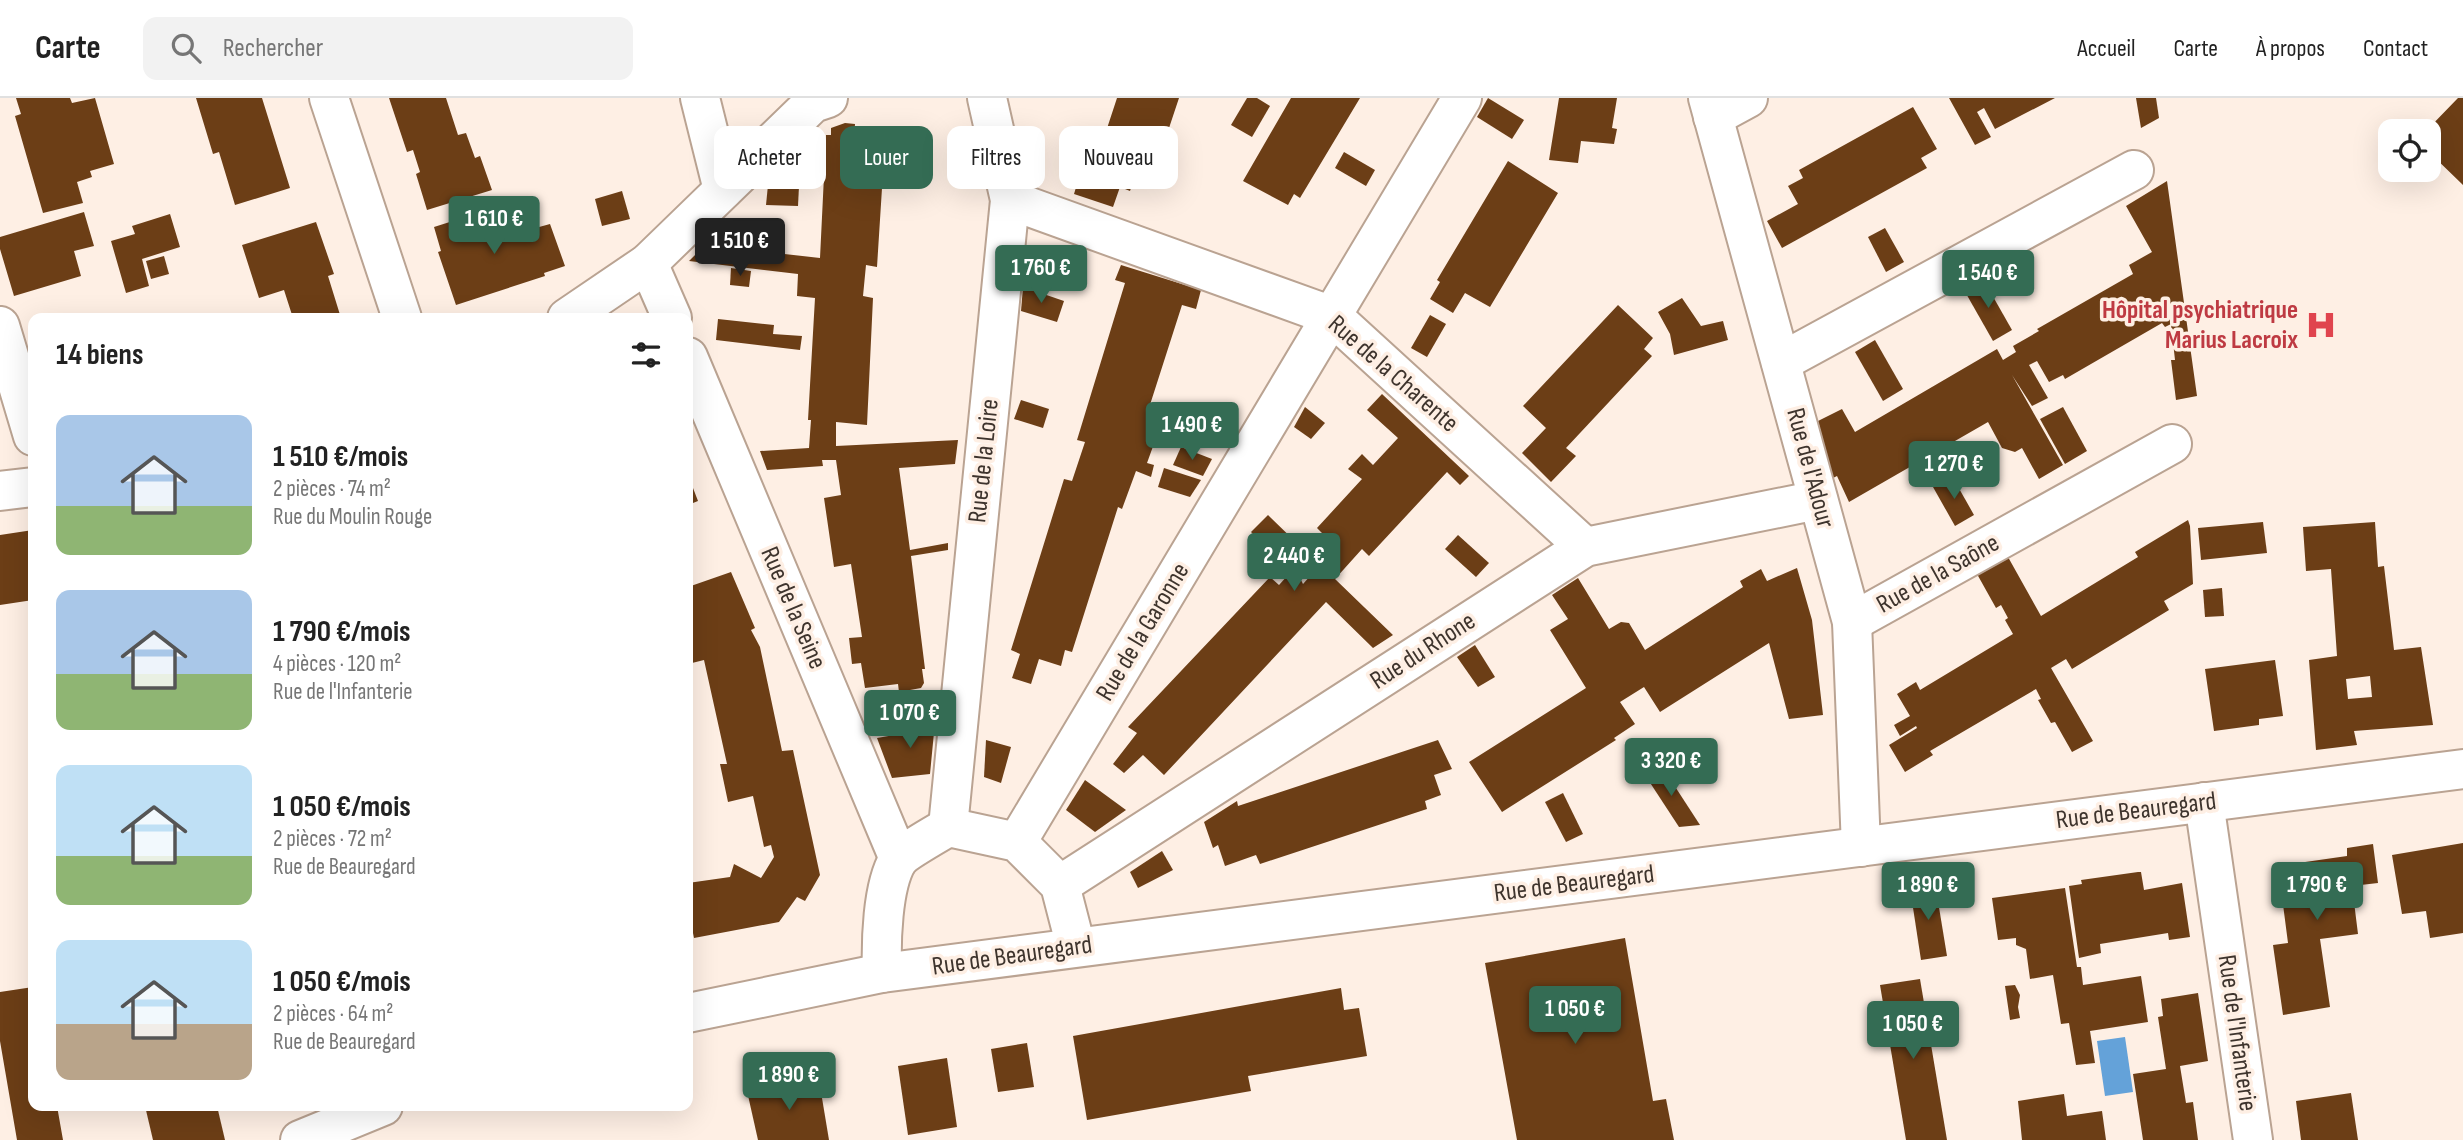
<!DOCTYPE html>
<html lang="fr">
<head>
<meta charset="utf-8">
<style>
	body { margin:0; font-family:"Sofia Sans Condensed",sans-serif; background:#f2f2f2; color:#222; height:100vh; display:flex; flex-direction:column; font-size:26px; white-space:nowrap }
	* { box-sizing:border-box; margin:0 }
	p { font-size:23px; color:#767676 }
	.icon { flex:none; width:38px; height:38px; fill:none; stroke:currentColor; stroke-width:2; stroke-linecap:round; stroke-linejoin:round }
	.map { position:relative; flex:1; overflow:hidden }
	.side { position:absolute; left:28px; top:215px; width:665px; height:798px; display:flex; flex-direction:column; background:#fff; border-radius:14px; box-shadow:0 7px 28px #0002 }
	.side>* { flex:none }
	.guide { position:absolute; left:714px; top:28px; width:665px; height:63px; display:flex; gap:14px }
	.fabs { position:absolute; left:2378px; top:21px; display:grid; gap:14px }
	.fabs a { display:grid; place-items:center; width:63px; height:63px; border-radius:14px; background:#fff; box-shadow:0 7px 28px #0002; font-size:35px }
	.price { position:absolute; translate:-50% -60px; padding:0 16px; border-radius:7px; background:#346c54; color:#fff; font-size:23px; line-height:46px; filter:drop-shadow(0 2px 4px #0008) }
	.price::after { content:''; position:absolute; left:50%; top:42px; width:21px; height:16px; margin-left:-10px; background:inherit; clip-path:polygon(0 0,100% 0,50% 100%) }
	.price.selected { background:#222; color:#fff }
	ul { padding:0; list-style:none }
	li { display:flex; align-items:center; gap:21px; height:175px; padding:0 28px }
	li span { display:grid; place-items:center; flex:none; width:196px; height:140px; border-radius:14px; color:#555 }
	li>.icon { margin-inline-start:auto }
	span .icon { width:84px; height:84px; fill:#fffc; stroke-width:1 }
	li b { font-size:30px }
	h2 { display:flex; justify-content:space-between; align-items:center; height:84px; padding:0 28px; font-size:30px }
	.pill { padding:0 24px; border-radius:14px; background:#fff; box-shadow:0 7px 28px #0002; font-size:24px; line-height:63px }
	.pill.selected { background:#346c54; color:#fff }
	header { display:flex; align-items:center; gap:42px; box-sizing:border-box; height:98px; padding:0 35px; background:#fff; border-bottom:2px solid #e0e0e0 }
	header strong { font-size:33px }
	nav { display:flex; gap:38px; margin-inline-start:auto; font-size:24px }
	.search { width:490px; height:63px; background:#f2f2f2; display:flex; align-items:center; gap:18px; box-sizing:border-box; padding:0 24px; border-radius:14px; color:#767676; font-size:26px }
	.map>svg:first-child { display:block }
	.water { fill:#64a2d9 }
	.building { fill:#6c3e16; fill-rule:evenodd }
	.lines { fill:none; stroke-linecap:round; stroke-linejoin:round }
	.street-casing { stroke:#baa392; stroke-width:42 }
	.secondary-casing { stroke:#baa392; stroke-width:42 }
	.street { stroke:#fff; stroke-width:38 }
	.secondary { stroke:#fff; stroke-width:38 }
	.labels { text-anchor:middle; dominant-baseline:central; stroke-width:7; stroke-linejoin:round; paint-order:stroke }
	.health-label { font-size:26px; font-weight:bold; fill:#be3a42; stroke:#feefe4; text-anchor:end }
	.street-label { font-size:26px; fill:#3e342d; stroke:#feefe4 }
</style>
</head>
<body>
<header>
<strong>Carte</strong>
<div class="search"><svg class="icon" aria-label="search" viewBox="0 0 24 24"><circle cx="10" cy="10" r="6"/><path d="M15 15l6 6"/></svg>Rechercher</div>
<nav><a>Accueil</a><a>Carte</a><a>À propos</a><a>Contact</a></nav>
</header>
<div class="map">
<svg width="2463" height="1042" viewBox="0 0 2463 1042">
	<rect width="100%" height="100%" fill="#feefe4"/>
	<polygon class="water" points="2125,939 2133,994 2105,998 2097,943"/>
	<g class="building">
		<polygon points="16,0 70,0 72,5 95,0 114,66 90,73 92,79 77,84 83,105 43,115 15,18 21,16"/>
		<polygon points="196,0 262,0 290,90 235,107 219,54 213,56"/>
		<polygon points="389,0 446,0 458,37 466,35 475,60 480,58 492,92 427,112 416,76 420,74 413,52 407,54"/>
		<polygon points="1117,0 1179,0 1151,84 1135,78 1130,93 1120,89 1113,109 1074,96 1081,73 1092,76"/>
		<polygon points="1247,0 1257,0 1270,8 1252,39 1231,27"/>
		<polygon points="1291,0 1360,0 1300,100 1294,96 1288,107 1243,83"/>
		<polygon points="1488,0 1524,22 1512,41 1477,19"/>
		<polygon points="1559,0 1617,0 1612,30 1617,31 1614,46 1581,43 1578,65 1549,62"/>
		<polygon points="1949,0 2055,0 1995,31 1984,10 1977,14 1991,39 1975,47"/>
		<polygon points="2136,0 2156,0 2159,20 2141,30"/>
		<polygon points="2458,0 2463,0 2463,87 2429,54 2429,33 2426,33"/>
		<polygon points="1913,9 1937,51 1921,60 1927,70 1782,150 1767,123 1798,106 1788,88 1803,80 1799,72"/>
		<polygon points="845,25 855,26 854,41 885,43 877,169 866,167 863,198 873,200 867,327 836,324 836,348 958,342 955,366 899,370 910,452 948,445 948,452 911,458 925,571 922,571 924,585 921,590 899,594 898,586 865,590 861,565 852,566 849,540 862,539 851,466 834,469 824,400 841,397 836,362 822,362 823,368 767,372 760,353 809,350 811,322 808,322 815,200 797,198 798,176 689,163 705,147 820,160 826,37 831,37 831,30"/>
		<polygon points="1344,54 1375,72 1366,88 1335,70"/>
		<polygon points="1508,63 1558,95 1490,209 1465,195 1453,215 1430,201 1440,184 1437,182"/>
		<polygon points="2167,83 2197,298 2176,302 2171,262 2175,262 2171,226 2165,229 2162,225 2065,281 2063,277 2049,284 2037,263 2029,267 2048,300 2032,308 2012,277 2063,367 2039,381 2022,350 2015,354 2002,350 1988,324 1849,404 1837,378 1833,380 1818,323 1842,311 1855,334 1997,251 2003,262 2016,254 2013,248 2039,233 2037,231 2133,176 2129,167 2152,154 2126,108"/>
		<polygon points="768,87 799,88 798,108 766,107"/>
		<polygon points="622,93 630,121 602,128 595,101"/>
		<polygon points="84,114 94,148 74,153 81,178 14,198 0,151 0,139"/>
		<polygon points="170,116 180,149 142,161 149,188 126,195 111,143 135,136 132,128"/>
		<polygon points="475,116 481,132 517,119 521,134 550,126 565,168 544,175 545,178 456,207 438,154 441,153 434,129"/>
		<polygon points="316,124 334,176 328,178 341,220 293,220 284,192 259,200 242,147"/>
		<polygon points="1885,130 1904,164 1886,174 1868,139"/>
		<polygon points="164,158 169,176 151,181 146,163"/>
		<polygon points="1121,167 1201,192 1196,211 1182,207 1148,313 1164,318 1147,365 1154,367 1151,379 1136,373 1122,411 1118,409 1072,554 1065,552 1061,568 1039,561 1031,586 1012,580 1020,556 1011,552 1064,381 1072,383 1085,344 1077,342 1125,185 1115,182"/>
		<polygon points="731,170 751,173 749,189 730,187"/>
		<polygon points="1983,181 2012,232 1993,243 1964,192"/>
		<polygon points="1023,189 1064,203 1057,224 1021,213"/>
		<polygon points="1682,200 1701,228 1723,223 1728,242 1674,257 1670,236 1658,214"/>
		<polygon points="1618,207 1653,240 1644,251 1652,258 1566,350 1576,358 1551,384 1522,355 1546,330 1523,308"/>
		<polygon points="1430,217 1446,226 1427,259 1411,250"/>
		<polygon points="718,221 774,227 773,236 802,238 800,252 716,242"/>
		<polygon points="1875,242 1903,291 1883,303 1855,254"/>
		<path d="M1382,296L1469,378L1460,387L1447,374L1369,458L1362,451L1335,481L1393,537L1373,550L1326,504L1164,677L1143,657L1124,675L1113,666L1137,635L1128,629L1270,479L1279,487L1289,476L1285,472L1287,471L1251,434L1268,417L1305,453L1322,435L1317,430L1362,381L1348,371L1362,356L1373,367L1398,340L1367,312ZM1317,464L1320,467L1303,486L1301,482Z"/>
		<polygon points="1021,302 1049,311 1043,330 1014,321"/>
		<polygon points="1305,309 1325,325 1311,341 1294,329"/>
		<polygon points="2063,309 2087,353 2065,366 2040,321"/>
		<polygon points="1181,349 1212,361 1203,378 1173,367"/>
		<polygon points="1164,370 1201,382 1190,399 1158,389"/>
		<polygon points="688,377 698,403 688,407"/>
		<polygon points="1952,378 1974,417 1955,428 1933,389"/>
		<polygon points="2188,422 2190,428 2193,486 2164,503 2169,512 2072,571 2066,561 2051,570 2093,643 2072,654 2055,624 2051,625 2038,602 2041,601 2036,591 1930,653 1933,657 1905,674 1889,647 1917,630 1916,628 1900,638 1894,627 1910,618 1897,596 1916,584 1920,592 2013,536 2005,522 2008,520 2001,507 1996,510 1977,476 2008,459 2041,518 2138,459 2135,454"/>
		<polygon points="2263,424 2267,455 2201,462 2198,430"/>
		<path d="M2375,424L2378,469L2384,468L2394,552L2421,549L2433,627L2354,633L2357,647L2316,652L2309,562L2337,558L2331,471L2306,473L2303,429ZM2370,578L2372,599L2348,601L2346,581Z"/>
		<polygon points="33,432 33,502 0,507 0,437"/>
		<polygon points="1458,437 1489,465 1476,479 1445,451"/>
		<polygon points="1797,470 1812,522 1823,617 1789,621 1769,545 1660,614 1644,589 1620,604 1635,626 1614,640 1616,642 1502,714 1469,664 1586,590 1550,532 1568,521 1552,497 1578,480 1609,531 1621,524 1629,525 1645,552 1743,489 1740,483 1761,471 1767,483"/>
		<polygon points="731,474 755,530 751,532 760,549 782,653 793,652 820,777 805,803 797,799 779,824 694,840 688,810 688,785 730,779 734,766 761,780 774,759 771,747 764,749 753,698 728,704 720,666 727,666 704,562 688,566 688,489"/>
		<polygon points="2222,490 2224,518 2205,519 2203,492"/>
		<polygon points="1475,547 1495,579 1478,589 1457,559"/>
		<polygon points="2275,562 2283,618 2259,621 2259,627 2214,633 2205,571"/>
		<polygon points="904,623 935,624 930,676 892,680 877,640 906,635"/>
		<polygon points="986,642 1011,649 1001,685 984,679"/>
		<polygon points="1438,642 1452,671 1434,677 1441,697 1425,703 1427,711 1260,766 1256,757 1225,768 1218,747 1213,750 1204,724 1237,703 1238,708"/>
		<polygon points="1661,667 1700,727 1679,729 1645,677"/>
		<polygon points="33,681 33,704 32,704 28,682"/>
		<polygon points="1085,682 1126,712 1095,734 1066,712"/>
		<polygon points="1563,695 1583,736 1566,744 1545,704"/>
		<polygon points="2463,745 2463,835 2430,840 2426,813 2402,816 2392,757"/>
		<polygon points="2373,746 2378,785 2352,788 2358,836 2320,841 2330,909 2283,917 2273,847 2288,845 2278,768 2347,758 2347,750"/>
		<polygon points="1162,753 1173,772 1138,790 1130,774"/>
		<polygon points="2138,774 2141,774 2144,792 2182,785 2190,839 2169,842 2168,835 2100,846 2101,855 2079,860 2069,788 2082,786 2081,782"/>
		<polygon points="1935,785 1947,858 1921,862 1910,790"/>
		<polygon points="2065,790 2077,869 2081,869 2083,887 2141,878 2148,924 2090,933 2095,965 2076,967 2069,925 2061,926 2053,877 2030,881 2026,851 2016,847 2016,840 1998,842 1992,800"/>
		<polygon points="1625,840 1653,1003 1666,1001 1674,1042 1517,1042 1485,865"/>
		<polygon points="1920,881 1947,1042 1906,1042 1880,887"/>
		<polygon points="2015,887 2020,897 2018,909 2020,920 2010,922 2005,888"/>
		<polygon points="33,889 33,1008 57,1008 63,1042 17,1042 0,943 0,894"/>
		<polygon points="1341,890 1344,912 1359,910 1367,958 1248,978 1251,993 1087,1022 1073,938"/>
		<polygon points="2198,895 2208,963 2180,968 2186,1005 2193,1004 2198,1042 2143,1042 2133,976 2166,971 2158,919 2163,918 2161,901"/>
		<polygon points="1027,945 1034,989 998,994 991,951"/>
		<polygon points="947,960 957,1029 908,1037 898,968"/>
		<polygon points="819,982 829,1042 758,1042 747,993"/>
		<polygon points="2351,995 2358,1042 2301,1042 2296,1003"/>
		<polygon points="2064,996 2067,1018 2102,1013 2106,1042 2022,1042 2018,1003"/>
		<polygon points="145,1008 217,1008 225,1042 153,1042"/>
	</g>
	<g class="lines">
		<g class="street-casing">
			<g id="street">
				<polyline points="329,0 402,220"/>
				<polyline points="700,0 723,92"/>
				<polyline points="1708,0 1852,524 1861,749"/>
				<polyline points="1713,19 1748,0"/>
				<polyline points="1010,102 1332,218 1585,449"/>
				<polyline points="648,165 672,220"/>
				<polyline points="567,220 648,165 813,5 828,0"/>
				<polyline points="0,228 33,338"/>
				<polyline points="688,259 899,761"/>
				<polyline points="1781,264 2134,72"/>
				<polyline points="0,393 33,389"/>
				<polyline points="1852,524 2172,346"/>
				<polyline points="2204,704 2253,1042"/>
				<polyline points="948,729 1010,102 987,0"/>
				<polyline points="1017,744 1462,0"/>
				<polyline points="1060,787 1585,449 1818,402"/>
				<path d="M882,875C881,845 882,788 898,762C904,754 938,735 948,729L1017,744L1060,787L1076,849"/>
			</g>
		</g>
		<g class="secondary-casing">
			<g id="secondary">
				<polyline points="688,915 882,875 2463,671"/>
				<polyline points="300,1042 383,1008"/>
			</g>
		</g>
		<use href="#street" class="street"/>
		<use href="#secondary" class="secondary"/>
	</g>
	<defs>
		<g id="hospital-bare" transform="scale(2.415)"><path d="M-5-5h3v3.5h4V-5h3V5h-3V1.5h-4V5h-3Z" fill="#e0444e" stroke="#feefe4" stroke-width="2.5" paint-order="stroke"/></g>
	</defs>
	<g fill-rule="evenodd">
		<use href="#hospital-bare" x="2321" y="227"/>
	</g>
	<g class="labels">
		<g class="health-label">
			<text x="2298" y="212">Hôpital psychiatrique<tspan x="2298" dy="30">Marius Lacroix</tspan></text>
		</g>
		<g class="street-label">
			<text transform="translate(1393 276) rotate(41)">Rue de la Charente</text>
			<text transform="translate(984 363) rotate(-84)">Rue de la Loire</text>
			<text transform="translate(1810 370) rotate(75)">Rue de l'Adour</text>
			<text transform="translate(1938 476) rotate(-29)">Rue de la Saône</text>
			<text transform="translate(793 510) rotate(67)">Rue de la Seine</text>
			<text transform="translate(1143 534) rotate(-59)">Rue de la Garonne</text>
			<text transform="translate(1423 553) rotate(-33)">Rue du Rhone</text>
			<text transform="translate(2136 713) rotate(-7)">Rue de Beauregard</text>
			<text transform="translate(1574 786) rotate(-7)">Rue de Beauregard</text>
			<text transform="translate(1012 858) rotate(-8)">Rue de Beauregard</text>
			<text transform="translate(2237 935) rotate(82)">Rue de l'Infanterie</text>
		</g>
	</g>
</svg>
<div class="fabs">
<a><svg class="icon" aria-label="locate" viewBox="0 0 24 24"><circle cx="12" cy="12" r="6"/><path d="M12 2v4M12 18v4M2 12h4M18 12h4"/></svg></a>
</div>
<b class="price" style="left:494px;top:158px">1 610 €</b>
<b class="price selected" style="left:740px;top:180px">1 510 €</b>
<b class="price" style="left:1041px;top:207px">1 760 €</b>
<b class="price" style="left:1988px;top:212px">1 540 €</b>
<b class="price" style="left:1192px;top:364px">1 490 €</b>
<b class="price" style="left:1954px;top:403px">1 270 €</b>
<b class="price" style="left:1294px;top:495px">2 440 €</b>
<b class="price" style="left:910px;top:652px">1 070 €</b>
<b class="price" style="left:1671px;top:700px">3 320 €</b>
<b class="price" style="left:1928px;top:824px">1 890 €</b>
<b class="price" style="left:2317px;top:824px">1 790 €</b>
<b class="price" style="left:1575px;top:948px">1 050 €</b>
<b class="price" style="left:1913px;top:963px">1 050 €</b>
<b class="price" style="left:789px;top:1014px">1 890 €</b>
<div class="guide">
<a class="pill">Acheter</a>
<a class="pill selected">Louer</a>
<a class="pill">Filtres</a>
<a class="pill">Nouveau</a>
</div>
<section class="side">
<h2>14 biens<svg class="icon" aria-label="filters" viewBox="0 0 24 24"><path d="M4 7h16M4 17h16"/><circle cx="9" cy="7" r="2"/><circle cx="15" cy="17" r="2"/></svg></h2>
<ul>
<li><span style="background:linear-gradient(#a9c7e8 65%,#8fb573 0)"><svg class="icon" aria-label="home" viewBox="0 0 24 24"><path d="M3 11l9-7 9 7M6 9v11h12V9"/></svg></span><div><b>1 510 €/mois</b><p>2 pièces · 74 m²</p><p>Rue du Moulin Rouge</p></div></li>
<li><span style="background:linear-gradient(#a9c7e8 60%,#8fb573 0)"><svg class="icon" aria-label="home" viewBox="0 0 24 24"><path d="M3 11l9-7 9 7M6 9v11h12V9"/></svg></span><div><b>1 790 €/mois</b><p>4 pièces · 120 m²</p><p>Rue de l'Infanterie</p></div></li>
<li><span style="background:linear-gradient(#bfe0f5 65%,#8fb573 0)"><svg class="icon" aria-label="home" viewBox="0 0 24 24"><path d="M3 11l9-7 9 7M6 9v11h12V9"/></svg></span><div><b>1 050 €/mois</b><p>2 pièces · 72 m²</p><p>Rue de Beauregard</p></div></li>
<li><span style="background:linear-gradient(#bfe0f5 60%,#b9a48a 0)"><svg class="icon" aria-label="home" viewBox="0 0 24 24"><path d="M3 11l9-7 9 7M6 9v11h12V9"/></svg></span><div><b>1 050 €/mois</b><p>2 pièces · 64 m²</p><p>Rue de Beauregard</p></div></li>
</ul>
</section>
</div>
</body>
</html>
